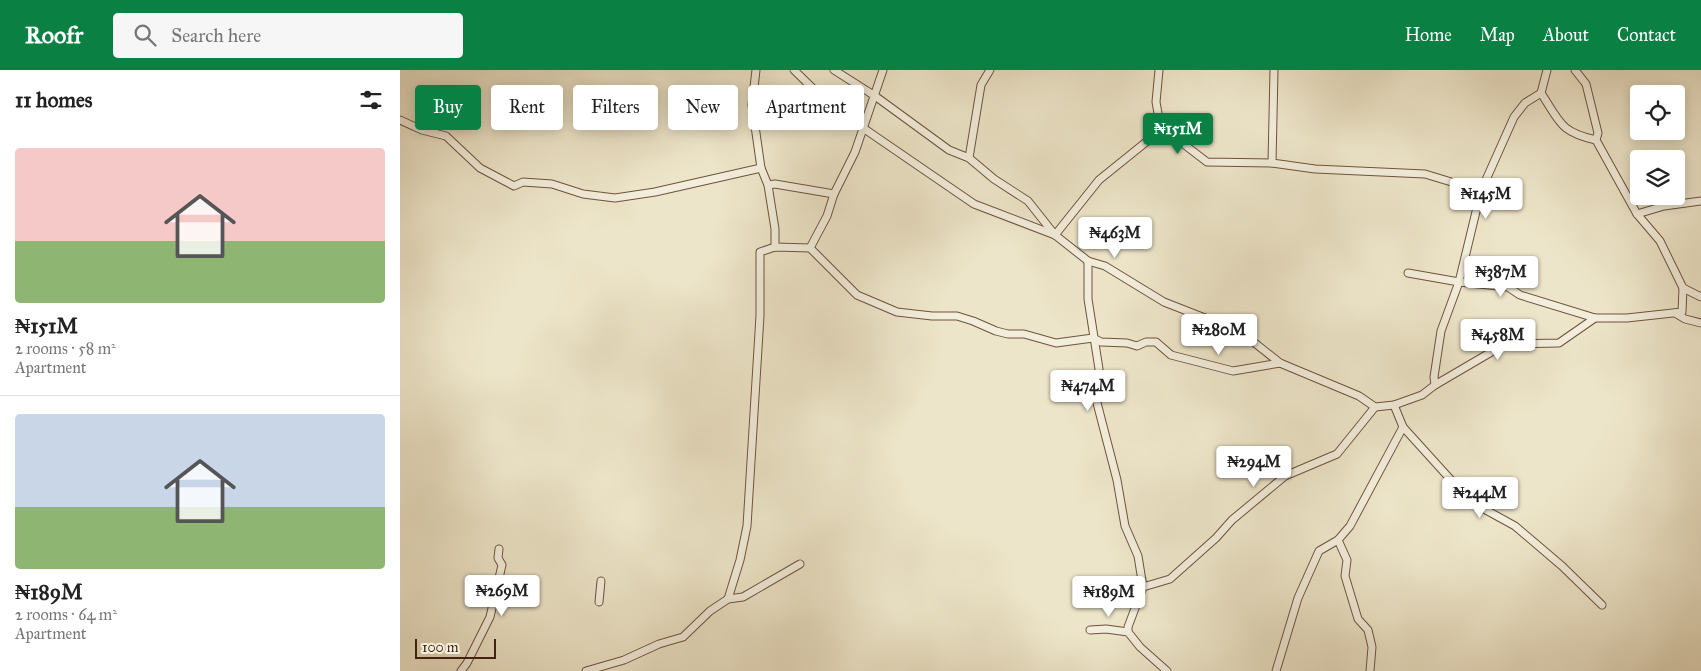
<!DOCTYPE html>
<html lang="en">
<head>
<meta charset="utf-8">
<style>
	body { margin:0; font-family:"IM FELL Great Primer",serif; background:#f6f6f6; color:#222; height:100vh; display:flex; flex-direction:column; font-size:19px; white-space:nowrap }
	* { box-sizing:border-box; margin:0 }
	p { font-size:16px; color:#767676 }
	.icon { flex:none; width:28px; height:28px; fill:none; stroke:currentColor; stroke-width:2; stroke-linecap:round; stroke-linejoin:round }
	.map { position:relative; flex:1; overflow:hidden }
	.details { display:flex; flex-direction:column; background:#fff; width:400px }
	.details>* { flex:none }
	.banner { position:absolute; left:15px; top:15px; width:475px; height:45px; display:flex; gap:10px }
	.fabs { position:absolute; left:1230px; top:15px; display:grid; gap:10px }
	.fabs a { display:grid; place-items:center; width:55px; height:55px; border-radius:5px; background:#fff; box-shadow:0 2px 12px #0003; font-size:25px }
	.scale { position:absolute; left:15px; bottom:12px; width:81px; box-sizing:border-box; padding-left:5px; border:2px solid #432210; border-top:0; font-size:14px; line-height:18px; white-space:nowrap; color:#432210; -webkit-text-stroke:4px #f3eedc; paint-order:stroke }
	.price { position:absolute; translate:-50% -42px; padding:0 11px; border-radius:5px; background:#fff; color:#222; font-size:16px; line-height:32px; filter:drop-shadow(0 1px 2px #0008) }
	.price::after { content:''; position:absolute; left:50%; top:30px; width:15px; height:11px; margin-left:-8px; background:inherit; clip-path:polygon(0 0,100% 0,50% 100%) }
	.price.selected { background:#0b8043; color:#fff }
	ul { padding:0; list-style:none }
	li { display:grid; align-content:center; gap:10px; height:265px; padding:0 15px }
	li+li { border-top:1px solid #e0e0e0 }
	li span { display:grid; place-items:center; height:155px; border-radius:5px; color:#555 }
	li>.icon { margin-inline-start:auto }
	span .icon { width:90px; height:90px; fill:#fffc; stroke-width:1 }
	li b { font-size:21px }
	h2 { display:flex; justify-content:space-between; align-items:center; height:60px; padding:0 15px; font-size:21px }
	.pill { padding:0 18px; border-radius:5px; background:#fff; box-shadow:0 2px 12px #0003; font-size:18px; line-height:45px }
	.pill.selected { background:#0b8043; color:#fff }
	header { display:flex; align-items:center; gap:30px; box-sizing:border-box; height:70px; padding:0 25px; background:#0b8043; color:#fff }
	header strong { font-size:24px }
	nav { display:flex; gap:28px; margin-inline-start:auto; font-size:18px }
	.search { width:350px; height:45px; background:#f6f6f6; display:flex; align-items:center; gap:12px; box-sizing:border-box; padding:0 18px; border-radius:5px; color:#767676; font-size:19px }
	main { display:flex; flex:1; min-height:0 }
	.map>svg:first-child { display:block }
	.lines { fill:none; stroke-linecap:round; stroke-linejoin:round }
	.minor-casing { stroke:#6e533e; stroke-width:9 }
	.minor { stroke:#f3eedc; stroke-width:7 }
</style>
</head>
<body>
<header>
<strong>Roofr</strong>
<div class="search"><svg class="icon" aria-label="search" viewBox="0 0 24 24"><circle cx="10" cy="10" r="6"/><path d="M15 15l6 6"/></svg>Search here</div>
<nav><a>Home</a><a>Map</a><a>About</a><a>Contact</a></nav>
</header>
<main>
<section class="details">
<h2>11 homes<svg class="icon" aria-label="filters" viewBox="0 0 24 24"><path d="M4 7h16M4 17h16"/><circle cx="9" cy="7" r="2"/><circle cx="15" cy="17" r="2"/></svg></h2>
<ul>
<li><span style="background:linear-gradient(#f6c9c9 60%,#8fb573 0)"><svg class="icon" aria-label="home" viewBox="0 0 24 24"><path d="M3 11l9-7 9 7M6 9v11h12V9"/></svg></span><div><b>₦151M</b><p>2 rooms · 58 m²</p><p>Apartment</p></div></li>
<li><span style="background:linear-gradient(#c9d6e8 60%,#8fb573 0)"><svg class="icon" aria-label="home" viewBox="0 0 24 24"><path d="M3 11l9-7 9 7M6 9v11h12V9"/></svg></span><div><b>₦189M</b><p>2 rooms · 64 m²</p><p>Apartment</p></div></li>
</ul>
</section>
<div class="map">
<svg width="1301" height="601" viewBox="0 0 1301 601">
	<rect width="100%" height="100%" fill="#ede5c9"/>
	<filter id="stains"><feTurbulence type="fractalNoise" baseFrequency=".004" numOctaves="4"/><feColorMatrix values="0 0 0 0 .2 0 0 0 0 .09 0 0 0 0 .02 0 0 0 .5 -.17"/></filter>
	<radialGradient id="worn" r=".72"><stop offset=".6" stop-color="#630" stop-opacity="0"/><stop offset="1" stop-color="#630" stop-opacity=".3"/></radialGradient>
	<g class="lines">
		<g class="minor-casing">
			<g id="minor">
				<polyline points="356,0 352,35 361,98 368,115 375,159 375,177"/>
				<polyline points="394,0 431,36 574,134 655,165"/>
				<polyline points="434,0 475,26 549,80 569,88 594,109 628,131 655,165 688,191 705,196 764,232 828,257 846,266 880,293 959,326 975,337 994,335 1022,325 1035,315 1105,274 1159,273 1195,248"/>
				<polyline points="759,0 756,32 761,60"/>
				<polyline points="1175,0 1186,14 1198,63 1196,70 1237,144 1260,171 1283,218 1301,227"/>
				<path d="M1141,23C1160,52 1160,62 1196,70"/>
				<polyline points="0,50 22,60 46,66 80,98 114,116 123,112 152,114 183,124 215,128 255,122 361,98"/>
				<polyline points="761,60 777,69 807,92 872,93 915,99 1025,104 1081,121"/>
				<polyline points="569,88 581,15 590,0"/>
				<polyline points="872,93 874,0"/>
				<polyline points="368,115 375,114 434,124"/>
				<polyline points="1237,144 1264,136 1301,131"/>
				<polyline points="655,165 699,110 761,60"/>
				<polyline points="410,178 427,146 434,124 455,82 483,0"/>
				<polyline points="688,191 688,229 699,299 696,329 717,410 725,456 738,486 743,517 728,557 728,562"/>
				<polyline points="1008,203 1059,212 1108,217 1120,225 1195,248 1227,248 1282,242 1283,218"/>
				<polyline points="1275,243 1285,249 1301,253"/>
				<polyline points="1035,315 1034,307 1041,261 1059,212 1081,121 1114,47 1125,33 1141,23 1147,0"/>
				<polyline points="994,335 1003,357 1061,421 1084,439 1115,456 1162,496 1202,535"/>
				<polyline points="938,470 947,490 945,506 958,549 968,560 972,577 970,601"/>
				<polyline points="743,517 770,509 816,468 832,450 885,406 937,384 975,337"/>
				<polyline points="328,529 343,527 400,494"/>
				<polyline points="199,532 201,511"/>
				<polyline points="690,560 706,559 728,562 740,577 767,601"/>
				<polyline points="61,601 67,593 90,547 102,495 98,488 99,479"/>
				<polyline points="186,601 224,590 259,574 283,567 310,541 328,529 340,490 347,456 360,246 360,182 375,177 410,178 457,225 497,242 532,246 557,246 573,251 596,261 608,264 624,264 656,273 693,268 701,272 727,273 737,276 746,272 756,272 771,285 833,301 880,293"/>
				<polyline points="876,601 898,528 919,481 938,470 950,456 1003,357"/>
			</g>
		</g>
		<use href="#minor" class="minor"/>
	</g>
	<rect width="100%" height="100%" filter="url(#stains)"/>
	<rect width="100%" height="100%" fill="url(#worn)"/>
</svg>
<div class="fabs">
<a><svg class="icon" aria-label="locate" viewBox="0 0 24 24"><circle cx="12" cy="12" r="6"/><path d="M12 2v4M12 18v4M2 12h4M18 12h4"/></svg></a>
<a><svg class="icon" aria-label="layers" viewBox="0 0 24 24"><path d="M12 4l9 5-9 5-9-5zM3 14l9 5 9-5"/></svg></a>
</div>
<div class="scale">100 m</div>
<b class="price selected" style="left:778px;top:85px">₦151M</b>
<b class="price" style="left:1086px;top:150px">₦145M</b>
<b class="price" style="left:715px;top:189px">₦463M</b>
<b class="price" style="left:1101px;top:228px">₦387M</b>
<b class="price" style="left:819px;top:286px">₦280M</b>
<b class="price" style="left:1098px;top:291px">₦458M</b>
<b class="price" style="left:688px;top:342px">₦474M</b>
<b class="price" style="left:854px;top:418px">₦294M</b>
<b class="price" style="left:1080px;top:449px">₦244M</b>
<b class="price" style="left:102px;top:547px">₦269M</b>
<b class="price" style="left:709px;top:548px">₦189M</b>
<div class="banner">
<a class="pill selected">Buy</a>
<a class="pill">Rent</a>
<a class="pill">Filters</a>
<a class="pill">New</a>
<a class="pill">Apartment</a>
</div>
</div>
</main>
</body>
</html>
